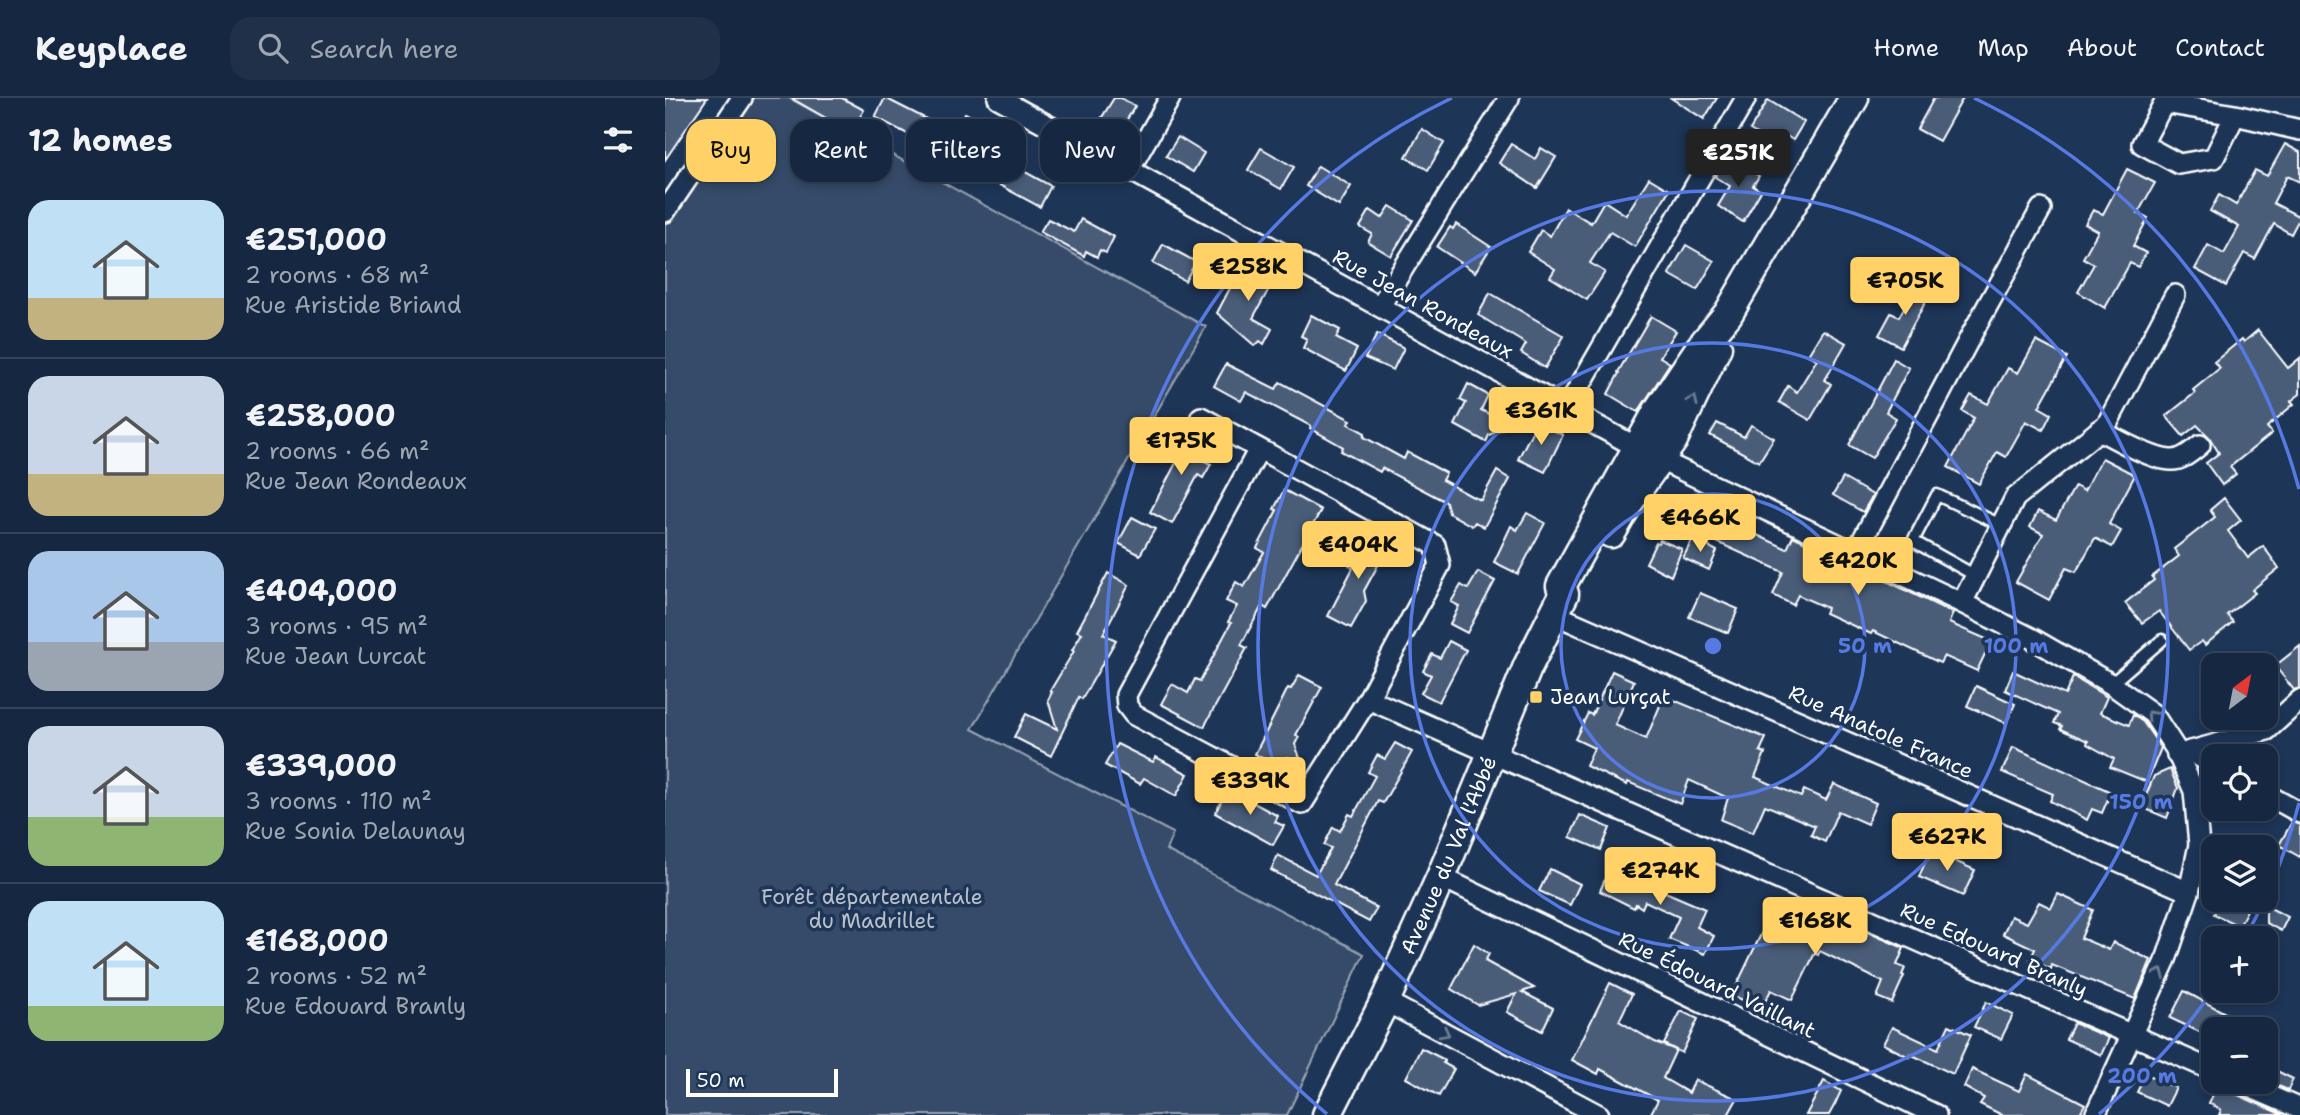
<!DOCTYPE html>
<html lang="en">
<head>
<meta charset="utf-8">
<style>
	body { margin:0; font-family:"Shantell Sans",sans-serif; background:#1f3048; color:#f1f3f6; height:100vh; display:flex; flex-direction:column; font-size:26px; white-space:nowrap }
	* { box-sizing:border-box; margin:0 }
	p { font-size:23px; color:#9ea6b1 }
	.icon { flex:none; width:38px; height:38px; fill:none; stroke:currentColor; stroke-width:2; stroke-linecap:round; stroke-linejoin:round }
	.map { position:relative; flex:1; overflow:hidden }
	.sheet { display:flex; flex-direction:column; background:#162841; width:665px }
	.sheet>* { flex:none }
	.guide { position:absolute; left:21px; top:21px; width:665px; height:63px; display:flex; gap:14px }
	.needle { width:46px; rotate:32deg }
	.controls { position:absolute; left:1536px; top:555px; display:grid; gap:14px }
	.controls a { display:grid; place-items:center; width:77px; height:77px; border-radius:14px; background:#162841; box-shadow:0 4px 10px #0003,0 0 0 2px #35445a; font-size:35px }
	.scale { position:absolute; left:21px; bottom:18px; width:152px; box-sizing:border-box; padding-left:7px; border:4px solid #fff; border-top:0; font-size:19px; line-height:24px; white-space:nowrap; color:#fff; -webkit-text-stroke:5px #1d3557; paint-order:stroke }
	.price { position:absolute; translate:-50% -60px; padding:0 16px; border-radius:7px; background:#ffd166; color:#111; font-size:23px; line-height:46px; filter:drop-shadow(0 2px 4px #0008) }
	.price::after { content:''; position:absolute; left:50%; top:42px; width:21px; height:16px; margin-left:-10px; background:inherit; clip-path:polygon(0 0,100% 0,50% 100%) }
	.price.on { background:#222; color:#fff }
	ul { padding:0; list-style:none }
	li { display:flex; align-items:center; gap:21px; height:175px; padding:0 28px }
	li+li { border-top:2px solid #35445a }
	li span { display:grid; place-items:center; flex:none; width:196px; height:140px; border-radius:21px; color:#555 }
	li>.icon { margin-inline-start:auto }
	span .icon { width:84px; height:84px; fill:#fffc; stroke-width:1 }
	li b { font-size:30px }
	h2 { display:flex; justify-content:space-between; align-items:center; height:84px; padding:0 28px; font-size:30px }
	.tag { padding:0 24px; border-radius:21px; background:#162841; box-shadow:0 4px 10px #0003,0 0 0 2px #35445a; font-size:24px; line-height:63px }
	.tag.on { background:#ffd166; color:#111 }
	header { display:flex; align-items:center; gap:42px; box-sizing:border-box; height:98px; padding:0 35px; background:#162841; border-bottom:2px solid #35445a }
	header strong { font-size:33px }
	nav { display:flex; gap:38px; margin-inline-start:auto; font-size:24px }
	.search { width:490px; height:63px; background:#1f3048; display:flex; align-items:center; gap:18px; box-sizing:border-box; padding:0 24px; border-radius:21px; color:#9ea6b1; font-size:26px }
	main { display:flex; flex:1; min-height:0 }
	.map>svg:first-child { display:block }
	.green { fill:#364b69; stroke:#9aa5b4; stroke-width:2 }
	.building { fill:#4a5d79; stroke:#fff; stroke-width:2 }
	.lines { fill:none; stroke-linecap:round; stroke-linejoin:round }
	.service-casing { stroke:#fff; stroke-width:15 }
	.minor-casing { stroke:#fff; stroke-width:24 }
	.secondary-casing { stroke:#fff; stroke-width:33 }
	.service { stroke:#1d3557; stroke-width:10 }
	.minor { stroke:#1d3557; stroke-width:19 }
	.secondary { stroke:#1d3557; stroke-width:28 }
	.oneway { stroke:#6c7c92 }
	.ring { fill:none; stroke:#567ae2; stroke-width:3.5 }
	.poi-dot { fill:#ffd166; stroke:#1d3557; stroke-width:2.5 }
	.labels { text-anchor:middle; dominant-baseline:central; stroke-width:7; stroke-linejoin:round; paint-order:stroke }
	.street-label { font-size:21px; fill:#fff; stroke:#1d3557 }
	.poi-label { font-size:21px; fill:#fff; stroke:#1d3557; text-anchor:start }
	.park-label { font-size:21px; fill:#b9c0ca; stroke:#1d3557 }
	.centre { fill:#567ae2; stroke:#1d3557; stroke-width:3.5 }
	.ring-label { font-size:21px; text-anchor:middle; font-weight:bold; fill:#567ae2; stroke:#1d3557; stroke-width:7; stroke-linejoin:round; paint-order:stroke }
</style>
</head>
<body>
<header>
<strong>Keyplace</strong>
<div class="search"><svg class="icon" aria-label="search" viewBox="0 0 24 24"><circle cx="10" cy="10" r="6"/><path d="M15 15l6 6"/></svg>Search here</div>
<nav><a>Home</a><a>Map</a><a>About</a><a>Contact</a></nav>
</header>
<main>
<section class="sheet">
<h2>12 homes<svg class="icon" aria-label="filters" viewBox="0 0 24 24"><path d="M4 7h16M4 17h16"/><circle cx="9" cy="7" r="2"/><circle cx="15" cy="17" r="2"/></svg></h2>
<ul>
<li><span style="background:linear-gradient(#bfe0f5 70%,#c2b280 0)"><svg class="icon" aria-label="home" viewBox="0 0 24 24"><path d="M3 11l9-7 9 7M6 9v11h12V9"/></svg></span><div><b>€251,000</b><p>2 rooms · 68 m²</p><p>Rue Aristide Briand</p></div></li>
<li><span style="background:linear-gradient(#c9d6e8 70%,#c2b280 0)"><svg class="icon" aria-label="home" viewBox="0 0 24 24"><path d="M3 11l9-7 9 7M6 9v11h12V9"/></svg></span><div><b>€258,000</b><p>2 rooms · 66 m²</p><p>Rue Jean Rondeaux</p></div></li>
<li><span style="background:linear-gradient(#a9c7e8 65%,#9aa5b1 0)"><svg class="icon" aria-label="home" viewBox="0 0 24 24"><path d="M3 11l9-7 9 7M6 9v11h12V9"/></svg></span><div><b>€404,000</b><p>3 rooms · 95 m²</p><p>Rue Jean Lurcat</p></div></li>
<li><span style="background:linear-gradient(#c9d6e8 65%,#8fb573 0)"><svg class="icon" aria-label="home" viewBox="0 0 24 24"><path d="M3 11l9-7 9 7M6 9v11h12V9"/></svg></span><div><b>€339,000</b><p>3 rooms · 110 m²</p><p>Rue Sonia Delaunay</p></div></li>
<li><span style="background:linear-gradient(#bfe0f5 75%,#8fb573 0)"><svg class="icon" aria-label="home" viewBox="0 0 24 24"><path d="M3 11l9-7 9 7M6 9v11h12V9"/></svg></span><div><b>€168,000</b><p>2 rooms · 52 m²</p><p>Rue Edouard Branly</p></div></li>
</ul>
</section>
<div class="map">
<svg width="1635" height="1017" viewBox="0 0 1635 1017">
	<rect width="100%" height="100%" fill="#1d3557"/>
	<filter id="ink" filterUnits="userSpaceOnUse"><feTurbulence type="fractalNoise" baseFrequency=".0143" numOctaves="2"/><feDisplacementMap in="SourceGraphic" scale="14" xChannelSelector="R" yChannelSelector="G"/><feConvolveMatrix kernelMatrix="1 2 1 2 8 2 1 2 1" color-interpolation-filters="sRGB"/></filter>
	<g filter="url(#ink)">
		<polygon class="green" points="89,0 124,0 541,229 307,631 508,735 501,752 699,856 622,1017 0,1017 0,126"/>
		<g class="building">
			<polygon points="0,0 42,0 0,62"/>
			<polygon points="126,0 177,0 199,12 188,31 177,25 175,28"/>
			<polygon points="220,0 283,32 273,52 210,19"/>
			<polygon points="449,0 456,0 470,8 454,35 434,24"/>
			<polygon points="1006,0 1052,0 1039,21"/>
			<polygon points="1269,0 1298,0 1274,43 1252,31"/>
			<polygon points="1103,2 1139,24 1128,42 1120,37 1117,41 1109,36 1104,43 1085,32"/>
			<polygon points="300,15 316,23 306,41 290,33"/>
			<polygon points="757,31 779,45 763,72 741,59"/>
			<polygon points="513,39 539,55 528,74 501,58"/>
			<polygon points="846,46 870,61 876,50 891,59 872,90 834,65"/>
			<polygon points="1620,46 1635,54 1635,84 1622,78 1608,105 1635,119 1626,136 1609,126 1590,161 1579,155 1561,188 1530,171 1543,147 1559,156 1574,129 1545,113 1554,97 1571,107 1590,72 1602,78"/>
			<polygon points="596,50 629,69 616,91 583,72"/>
			<polygon points="325,55 386,88 375,109 314,76"/>
			<polygon points="1061,59 1094,78 1088,88 1096,93 1078,124 1053,108 1065,88 1050,79"/>
			<polygon points="653,68 686,88 674,108 641,88"/>
			<polygon points="1462,71 1490,85 1473,115 1483,120 1468,148 1481,155 1473,169 1465,165 1440,210 1413,194 1429,166 1418,160 1433,133 1420,126 1428,112 1438,116"/>
			<polygon points="984,80 1004,92 970,149 945,134 925,165 940,174 922,202 885,179 890,171 863,154 876,132 885,138 901,110 926,125 939,103 961,117"/>
			<polygon points="725,108 748,122 726,158 703,144 707,136 695,129 705,112 717,120"/>
			<polygon points="383,121 409,134 416,121 449,139 441,155 435,152 432,159 421,153 419,158 375,134"/>
			<polygon points="791,126 826,149 810,174 772,149 785,129 788,131"/>
			<polygon points="498,146 531,164 520,183 488,165"/>
			<polygon points="1021,147 1049,163 1032,192 1004,176"/>
			<polygon points="584,164 611,178 588,220 607,231 599,246 595,243 590,248 552,215 576,169 581,171"/>
			<polygon points="1252,186 1266,194 1236,249 1214,237 1226,215 1234,219"/>
			<polygon points="825,195 899,238 880,270 856,255 861,246 813,217"/>
			<polygon points="646,217 675,232 671,240 692,251 681,273 638,250 642,241 636,238"/>
			<polygon points="986,218 1011,233 995,259 1005,265 973,314 943,296 954,275 953,274"/>
			<polygon points="1158,232 1181,245 1160,282 1166,286 1145,322 1114,304 1123,288 1132,294 1152,261 1143,257"/>
			<polygon points="1593,232 1623,270 1635,260 1635,296 1626,303 1629,306 1602,329 1607,335 1565,369 1571,376 1557,387 1541,365 1554,355 1544,339 1532,327 1518,338 1501,318 1530,295 1528,292 1555,270 1549,264 1577,241 1579,244"/>
			<polygon points="712,236 739,250 728,272 700,260"/>
			<polygon points="1371,243 1402,259 1374,309 1386,316 1378,332 1361,323 1341,359 1332,354 1314,386 1283,369 1309,320 1297,313 1306,297 1323,306 1343,270 1353,275"/>
			<polygon points="1229,261 1244,270 1221,314 1231,320 1207,360 1184,347"/>
			<polygon points="561,266 611,291 615,284 686,322 683,326 700,335 699,339 739,361 742,354 781,375 777,382 806,398 816,402 832,373 845,381 819,429 810,424 807,428 784,415 781,404 717,370 715,374 676,353 678,349 645,330 646,328 581,294 576,303 549,288"/>
			<polygon points="803,286 823,297 816,312 833,320 829,327 837,331 824,337 821,344 790,327 801,305 795,302"/>
			<polygon points="872,324 898,337 880,374 853,361"/>
			<polygon points="1052,325 1079,339 1086,327 1109,340 1094,364 1045,337"/>
			<polygon points="515,334 542,348 535,361 546,366 538,380 533,377 507,426 485,414 512,363 502,358"/>
			<polygon points="1437,360 1470,377 1444,426 1456,433 1447,449 1430,440 1411,474 1401,470 1384,502 1351,484 1378,436 1365,429 1373,413 1391,422 1410,388 1419,393"/>
			<polygon points="1178,380 1208,397 1198,414 1168,397"/>
			<polygon points="619,392 656,412 602,511 597,508 576,547 582,550 539,629 496,606 507,586 523,595 530,581 535,583 566,525 563,524 572,508 561,503 571,484 579,489 599,454 592,450 612,412 609,411"/>
			<polygon points="1559,400 1576,422 1563,433 1583,460 1598,448 1614,470 1587,492 1590,495 1562,517 1568,524 1540,547 1537,543 1524,552 1494,513 1477,525 1460,505 1489,482 1487,479 1514,458 1509,451 1550,419 1545,412"/>
			<polygon points="862,415 880,425 853,476 829,464 846,428 852,432"/>
			<polygon points="467,419 490,431 475,457 453,445"/>
			<polygon points="1053,419 1122,451 1128,438 1288,515 1284,525 1326,543 1312,573 1279,558 1275,565 1208,533 1206,536 1160,515 1162,510 1133,497 1128,507 1108,497 1118,474 1043,440"/>
			<polygon points="701,435 724,447 699,493 701,503 686,530 663,518 688,470 684,467"/>
			<polygon points="1028,440 1052,453 1044,472 1018,460"/>
			<polygon points="995,442 1017,451 1006,478 981,465 991,444 993,445"/>
			<polygon points="813,474 830,483 802,535 785,526 794,508 786,504 796,487 803,491"/>
			<polygon points="443,475 464,487 438,536 451,542 417,601 414,599 386,658 349,639 361,616 392,631 383,602 387,594 385,593 409,553 407,552 417,535 412,533"/>
			<polygon points="1035,495 1073,511 1063,535 1024,519"/>
			<polygon points="784,543 801,552 774,604 756,595 766,577 758,573 767,556 775,560"/>
			<polygon points="1635,548 1635,590 1629,592 1610,568"/>
			<polygon points="947,573 969,583 950,627 981,641 999,598 1101,640 1095,653 1100,655 1090,679 1136,699 1139,692 1161,702 1169,686 1211,705 1202,726 1173,713 1160,744 1146,737 1150,728 1100,707 1088,735 1056,722 1063,700 1024,682 1015,706 963,684 962,687 921,668 929,650 910,641 923,615 927,617"/>
			<polygon points="1348,573 1400,597 1408,579 1442,599 1435,615 1464,627 1468,617 1478,624 1496,650 1482,684 1445,669 1449,661 1422,646 1423,643 1395,631 1397,628 1389,625 1393,616 1340,592"/>
			<polygon points="634,577 657,589 631,637 634,639 630,646 637,666 623,659 616,670 590,656 623,590 626,591"/>
			<polygon points="1311,588 1350,606 1341,625 1302,608"/>
			<polygon points="730,645 747,654 718,705 713,703 669,787 712,810 704,824 606,772 613,757 651,777 666,750 659,747 668,729 675,733 684,716 688,718 710,678 703,674 712,657 720,661"/>
			<polygon points="452,646 488,664 491,659 523,676 511,698 479,680 475,686 440,667"/>
			<polygon points="1348,649 1446,694 1437,715 1427,711 1422,722 1385,703 1388,696 1337,674"/>
			<polygon points="1505,671 1513,690 1502,720 1476,709 1489,678"/>
			<polygon points="563,691 613,718 610,724 619,728 608,747 550,715"/>
			<polygon points="915,717 945,730 936,752 905,739"/>
			<polygon points="1627,724 1635,727 1635,759 1614,747"/>
			<polygon points="1265,752 1310,772 1298,798 1254,779"/>
			<polygon points="946,767 998,793 1040,811 1032,829 1049,838 1040,856 1004,841 1014,819 980,803 977,810 971,806 969,810 935,793"/>
			<polygon points="885,771 915,786 905,807 874,793"/>
			<polygon points="1393,796 1428,812 1416,840 1444,852 1448,844 1486,862 1470,901 1387,867 1386,871 1365,862 1370,851 1338,836 1346,818 1362,825 1374,804 1386,810"/>
			<polygon points="1555,802 1587,802 1574,828 1549,816"/>
			<polygon points="1601,808 1623,819 1616,833 1601,825"/>
			<polygon points="1108,811 1144,829 1152,812 1239,850 1232,867 1240,870 1237,877 1239,878 1227,905 1212,899 1218,884 1155,853 1153,857 1150,855 1127,902 1106,892 1096,911 1067,897"/>
			<polygon points="809,846 824,856 820,863 869,890 857,894 888,910 877,933 842,914 851,896 813,907 786,891"/>
			<polygon points="945,885 967,896 954,923 990,944 1011,952 998,980 1024,995 1030,982 1072,1001 1063,1017 985,1017 993,1002 935,971 933,976 907,962"/>
			<polygon points="1519,893 1562,916 1554,931 1549,931 1549,941 1505,920"/>
			<polygon points="1321,904 1348,917 1336,941 1309,929"/>
			<polygon points="1016,913 1033,921 1017,955 999,946"/>
			<polygon points="1409,925 1444,940 1436,957 1401,941"/>
			<polygon points="1284,927 1306,937 1288,976 1245,956 1244,959 1218,946 1227,929 1273,951"/>
			<polygon points="756,950 780,962 778,965 789,971 774,998 741,980"/>
			<polygon points="1606,970 1628,981 1623,992 1601,983"/>
			<polygon points="1307,971 1354,993 1362,976 1420,1006 1414,1017 1337,1017 1315,1006 1319,1000 1299,989"/>
			<polygon points="1481,976 1511,990 1502,1008 1472,994"/>
			<polygon points="1159,983 1176,993 1170,1006 1164,1017 1141,1017"/>
			<polygon points="1554,984 1561,984 1563,991 1568,995 1618,1017 1554,1017 1556,1012 1544,1005"/>
		</g>
		<g class="lines">
			<g class="service-casing">
				<g id="service">
					<polyline points="1311,478 1248,443 1272,397 1336,427"/>
					<polyline points="1446,586 1497,542"/>
				</g>
			</g>
			<g class="minor-casing">
				<g id="minor">
					<polyline points="333,0 995,362 1297,505 1368,541 1446,586 1488,616 1510,650 1529,693 1534,747 1524,794 1502,859 1430,1017"/>
					<polyline points="1570,17 1549,60 1514,66 1477,46 1499,5 1570,17 1635,32"/>
					<polyline points="464,72 505,0"/>
					<polyline points="0,114 77,0"/>
					<polyline points="715,208 844,0"/>
					<polyline points="902,310 1081,0"/>
					<polyline points="536,319 770,447 775,467 703,601 1549,973"/>
					<path d="M1434,332C1451,341 1488,362 1506,362C1517,363 1527,353 1535,347"/>
					<polyline points="594,351 461,597 462,608 469,617 637,706 703,601"/>
					<polyline points="1191,454 1309,232 1376,111"/>
					<polyline points="1297,505 1350,400 1442,326 1510,197"/>
					<polyline points="889,516 1524,794"/>
					<polyline points="1525,653 1549,667"/>
					<polyline points="1512,657 1602,632 1635,602"/>
					<polyline points="1601,696 1635,715"/>
					<polyline points="776,779 1271,1017"/>
					<polyline points="720,903 934,1017"/>
					<polyline points="1573,984 1635,1011"/>
				</g>
			</g>
			<g class="secondary-casing">
				<g id="secondary">
					<polyline points="946,435 965,402 1008,342 1052,249"/>
					<path id="s1" d="M662,1017L720,903L776,779L863,568L899,496L896,488L994,311L1035,250L1063,216L1189,0"/>
				</g>
			</g>
			<use href="#service" class="service"/>
			<use href="#minor" class="minor"/>
			<use href="#secondary" class="secondary"/>
		</g>
		<defs><path id="oneway-chevron" d="M-2-3.5L2.5 0L-2 3.5" fill="none" stroke-width="1.6" stroke-linecap="round" stroke-linejoin="round" transform="scale(1.75)"/></defs>
		<g class="oneway">
			<use href="#oneway-chevron" transform="translate(1028 302) rotate(-66)"/>
			<use href="#oneway-chevron" transform="translate(1486 617) rotate(-134)"/>
			<use href="#oneway-chevron" transform="translate(1495 875) rotate(-66)"/>
			<use href="#oneway-chevron" transform="translate(780 935) rotate(28)"/>
		</g>
	</g>
	<g class="ring">
		<circle cx="1048" cy="548" r="152"/>
		<circle cx="1048" cy="548" r="303"/>
		<circle cx="1048" cy="548" r="455"/>
		<path d="M1634 705A607 607 0 0 1 1603 795M1598 805A607 607 0 0 1 1581 838M1548 892A607 607 0 0 1 1434 1016M662 1016A607 607 0 0 1 787 0M1309 0A607 607 0 0 1 1634 391"/>
	</g>
	<rect class="poi-dot" x="864" y="592" width="14" height="14" rx="3.5"/>
	<g class="labels">
		<g class="street-label">
			<text transform="translate(758 206) rotate(29)">Rue Jean Rondeaux</text>
			<text transform="translate(1216 634) rotate(24)">Rue Anatole France</text>
			<text stroke="none"><textPath href="#s1" startOffset="287">Avenue du Val l'Abbé</textPath></text>
			<text transform="translate(1329 852) rotate(24)">Rue Edouard Branly</text>
			<text transform="translate(1052 887) rotate(26)">Rue Édouard Vaillant</text>
		</g>
		<g class="poi-label">
			<text x="885" y="599">Jean Lurçat</text>
		</g>
		<g class="park-label">
			<text x="207" y="799">Forêt départementale<tspan x="207" dy="24">du Madrillet</tspan></text>
		</g>
	</g>
	<circle cx="1048" cy="548" r="10" class="centre"/>
	<g class="ring-label">
		<text x="1200" y="555">50 m</text>
		<text x="1351" y="555">100 m</text>
		<text x="1476" y="711">150 m</text>
		<text x="1477" y="985">200 m</text>
	</g>
</svg>
<div class="controls">
<a><svg class="needle" viewBox="-14 -14 28 28"><path d="M0-13l5 13h-10z" fill="#e53935"/><path d="M0 13l5-13h-10z" fill="#9ea6b1"/></svg></a>
<a><svg class="icon" aria-label="locate" viewBox="0 0 24 24"><circle cx="12" cy="12" r="6"/><path d="M12 2v4M12 18v4M2 12h4M18 12h4"/></svg></a>
<a><svg class="icon" aria-label="layers" viewBox="0 0 24 24"><path d="M12 4l9 5-9 5-9-5zM3 14l9 5 9-5"/></svg></a>
<a>+</a>
<a>−</a>
</div>
<div class="scale">50 m</div>
<b class="price on" style="left:1073px;top:91px">€251K</b>
<b class="price" style="left:583px;top:205px">€258K</b>
<b class="price" style="left:1240px;top:219px">€705K</b>
<b class="price" style="left:876px;top:349px">€361K</b>
<b class="price" style="left:516px;top:379px">€175K</b>
<b class="price" style="left:1035px;top:456px">€466K</b>
<b class="price" style="left:693px;top:483px">€404K</b>
<b class="price" style="left:1193px;top:499px">€420K</b>
<b class="price" style="left:585px;top:719px">€339K</b>
<b class="price" style="left:1282px;top:775px">€627K</b>
<b class="price" style="left:995px;top:809px">€274K</b>
<b class="price" style="left:1150px;top:859px">€168K</b>
<div class="guide">
<a class="tag on">Buy</a>
<a class="tag">Rent</a>
<a class="tag">Filters</a>
<a class="tag">New</a>
</div>
</div>
</main>
</body>
</html>
